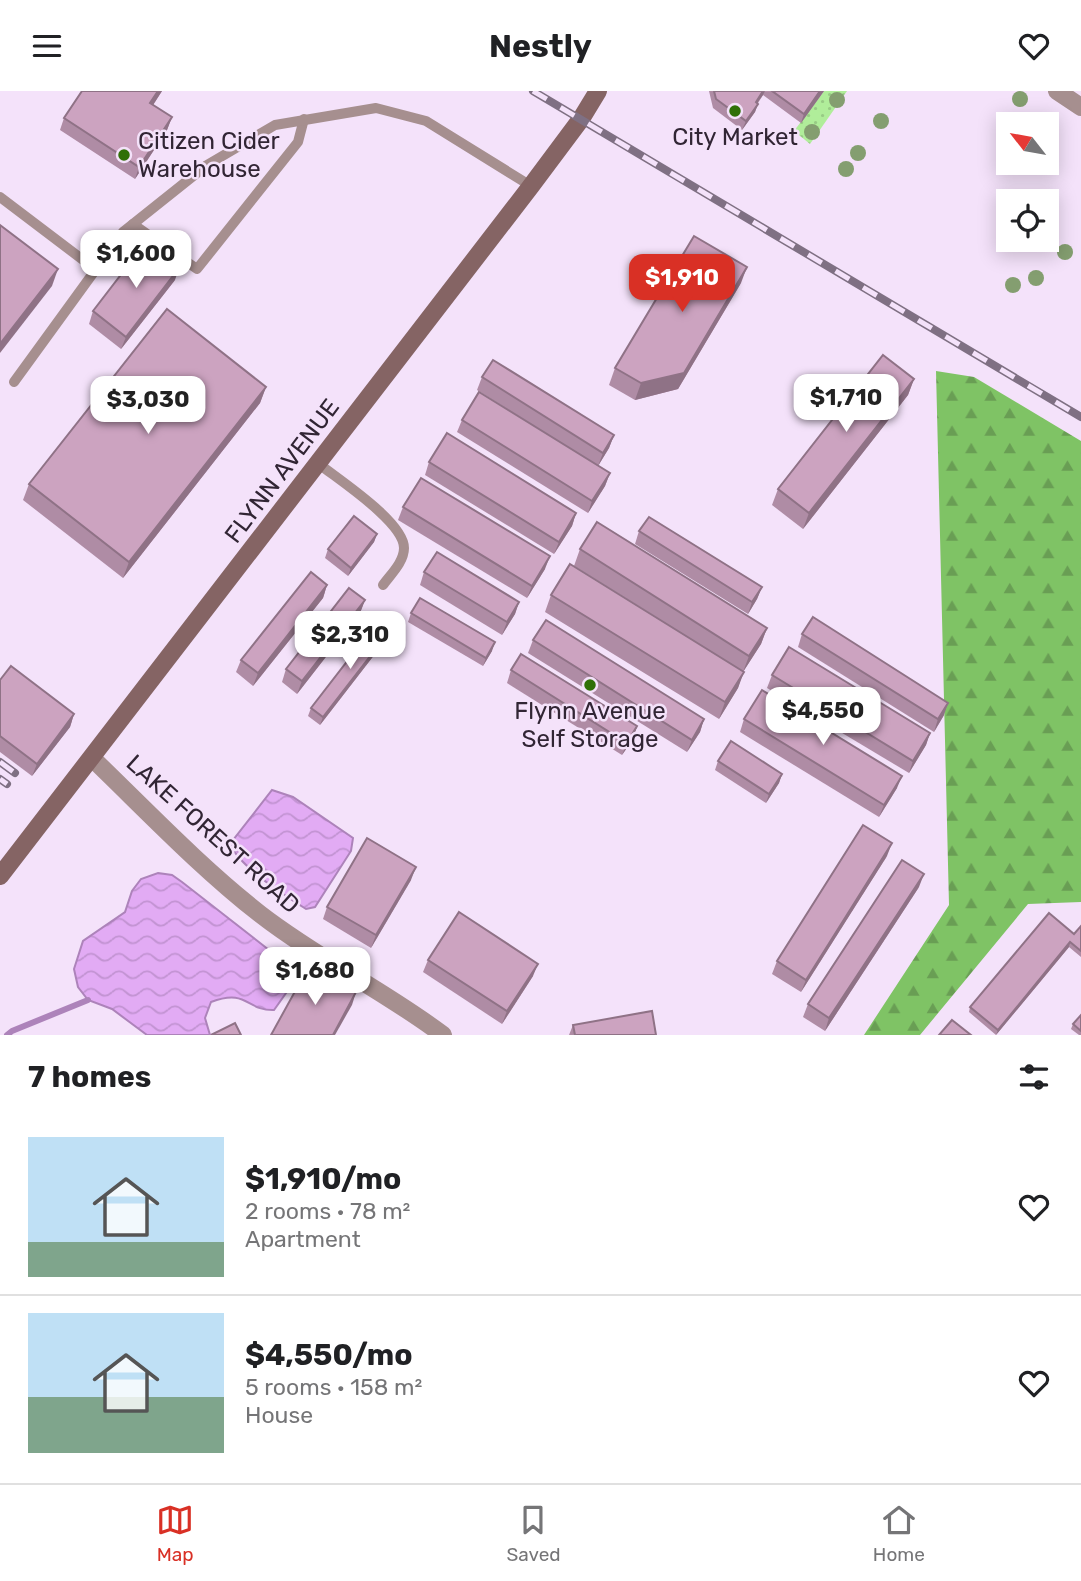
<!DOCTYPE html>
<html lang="en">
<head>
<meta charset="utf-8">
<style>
	body { margin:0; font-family:Rubik,sans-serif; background:#f6f6f6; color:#202124; height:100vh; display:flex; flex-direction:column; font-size:26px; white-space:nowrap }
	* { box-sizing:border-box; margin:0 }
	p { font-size:23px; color:#757577 }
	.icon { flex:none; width:38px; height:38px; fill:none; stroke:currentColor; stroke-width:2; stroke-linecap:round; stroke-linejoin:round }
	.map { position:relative; height:944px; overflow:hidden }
	.drawer { display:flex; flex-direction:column; background:#fff; flex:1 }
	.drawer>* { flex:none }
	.needle { width:46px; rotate:301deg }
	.buttons { position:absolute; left:996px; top:21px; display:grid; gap:14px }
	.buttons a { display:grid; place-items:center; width:63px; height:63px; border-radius:0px; background:#fff; box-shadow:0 4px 18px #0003; font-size:35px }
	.price { position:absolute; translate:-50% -60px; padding:0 16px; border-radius:14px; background:#fff; color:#222; font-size:23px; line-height:46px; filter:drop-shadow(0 2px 4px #0008) }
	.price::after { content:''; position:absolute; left:50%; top:42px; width:21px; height:16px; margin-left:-10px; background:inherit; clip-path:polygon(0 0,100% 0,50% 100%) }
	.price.selected { background:#d93025; color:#fff }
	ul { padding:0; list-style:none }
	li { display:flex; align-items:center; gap:21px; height:175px; padding:0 28px }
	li+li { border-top:2px solid #e0e0e0 }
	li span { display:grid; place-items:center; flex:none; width:196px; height:140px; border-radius:0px; color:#555 }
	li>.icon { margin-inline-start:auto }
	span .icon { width:84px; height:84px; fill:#fffc; stroke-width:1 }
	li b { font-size:30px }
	h2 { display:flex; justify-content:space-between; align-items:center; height:84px; padding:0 28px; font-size:30px }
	header { display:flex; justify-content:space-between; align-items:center; height:91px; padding:0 28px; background:#fff; font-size:32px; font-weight:700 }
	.tabs { display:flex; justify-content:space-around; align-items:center; height:98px; border-top:2px solid #e0e0e0; background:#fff; font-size:19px; color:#757577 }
	.tabs a { display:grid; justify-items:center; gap:4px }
	.tabs .selected { color:#d93025 }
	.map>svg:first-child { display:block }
	.grass { fill:url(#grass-dots) }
	.forest { fill:url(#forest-firs) }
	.water { fill:url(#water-waves); stroke:#ad83ba; stroke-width:2 }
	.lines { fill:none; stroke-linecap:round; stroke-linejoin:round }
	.stream { stroke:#ad83ba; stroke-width:6 }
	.lane { stroke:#a68f8f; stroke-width:10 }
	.street { stroke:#a68f8f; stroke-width:18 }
	.secondary { stroke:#856464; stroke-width:18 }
	.rail-casing { stroke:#7f7083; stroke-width:8 }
	.rail { stroke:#f4e2fa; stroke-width:5; stroke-dasharray:16; stroke-linecap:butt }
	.tree { fill:#849e70 }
	.wall { fill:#af8ca5 }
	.shaded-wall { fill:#8f7286 }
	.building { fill:#cca3c0; stroke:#8f7286; stroke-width:2 }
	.poi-dot { fill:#307008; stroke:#f4e2fa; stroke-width:2.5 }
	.labels { text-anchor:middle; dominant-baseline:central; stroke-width:5; stroke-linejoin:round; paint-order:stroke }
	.poi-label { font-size:24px; fill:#312534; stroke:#f4e2fa }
	.street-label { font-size:24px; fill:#312534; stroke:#f4e2fa }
</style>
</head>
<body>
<header><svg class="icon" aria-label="menu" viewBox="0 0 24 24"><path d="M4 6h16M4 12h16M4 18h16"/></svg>Nestly<svg class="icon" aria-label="heart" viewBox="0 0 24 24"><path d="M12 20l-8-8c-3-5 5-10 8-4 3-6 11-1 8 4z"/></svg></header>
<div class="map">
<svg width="1081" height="944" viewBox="0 0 1081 944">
	<defs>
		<pattern id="grass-dots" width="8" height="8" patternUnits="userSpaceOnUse" patternTransform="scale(1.75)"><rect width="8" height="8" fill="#b0ed9a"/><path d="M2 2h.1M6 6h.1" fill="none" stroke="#98cb85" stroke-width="1.8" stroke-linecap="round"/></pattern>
		<pattern id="forest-firs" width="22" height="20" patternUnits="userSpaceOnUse" patternTransform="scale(1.75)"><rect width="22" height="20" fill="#7fc365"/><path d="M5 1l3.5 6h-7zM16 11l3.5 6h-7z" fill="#699e54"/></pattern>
		<pattern id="water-waves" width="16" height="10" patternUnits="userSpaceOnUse" patternTransform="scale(1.75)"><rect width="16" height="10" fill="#e2abf4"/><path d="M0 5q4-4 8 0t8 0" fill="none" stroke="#c293d2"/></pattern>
	</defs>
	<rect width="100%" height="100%" fill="#f4e2fa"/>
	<polygon class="grass" points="824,0 847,0 810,53 794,40"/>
	<polygon class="forest" points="936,280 974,286 1081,350 1081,811 1028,813 920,944 864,944 949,814"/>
	<g class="water">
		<path d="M272,699L293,706L353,747L351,760L315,816L306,818C284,804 240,776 230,753Z"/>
		<path d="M158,782L172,784L182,791L296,880L291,895L274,919C246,920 248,897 211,911L205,927L210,944H147L112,918L88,909L78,896L74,878L83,850L125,821L132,800L141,788Z"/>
	</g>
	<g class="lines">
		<polyline class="stream" points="7,944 12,940 88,909"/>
		<g class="lane">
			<polyline points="0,106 95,178"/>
			<polyline points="133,133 197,178 298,51 304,28"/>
			<polyline points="14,291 123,141 207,74 275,34 376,17 426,30 531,95"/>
			<path d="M319,373C339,389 404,431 404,457C404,471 391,483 383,494"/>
		</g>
		<g class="street">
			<polyline points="1057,0 1081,16"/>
			<path d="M92,667C147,720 200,776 260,823C318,868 385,900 443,944"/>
		</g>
		<polyline class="secondary" points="0,785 531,95 581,28 598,0"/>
		<g class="rail-casing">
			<g id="rail">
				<polyline points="533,0 1081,326"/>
				<polyline points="0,671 15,682"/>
				<polyline points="0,688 7,693"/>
			</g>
		</g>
		<use href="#rail" class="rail"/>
	</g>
	<g class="tree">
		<circle cx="1020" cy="8" r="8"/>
		<circle cx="837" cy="9" r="8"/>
		<circle cx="881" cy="30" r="8"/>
		<circle cx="812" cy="41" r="8"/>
		<circle cx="858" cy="62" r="8"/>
		<circle cx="846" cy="78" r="8"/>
		<circle cx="1065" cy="161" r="8"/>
		<circle cx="1036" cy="187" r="8"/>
		<circle cx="1013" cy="194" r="8"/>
	</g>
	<g class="wall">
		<polygon points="82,0 162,0 153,14 172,26 167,39 135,88 60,39 64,27"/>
		<polygon points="709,0 824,0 801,32 763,4 758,12 755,21 742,39 713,17"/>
		<polygon points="175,189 121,258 89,233 93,220"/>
		<polygon points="741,192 678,298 635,309 609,294 615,277"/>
		<polygon points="482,286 614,344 609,357 598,375 477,299"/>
		<polygon points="914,288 908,304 803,438 772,414 778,398"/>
		<polygon points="266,296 260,312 123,487 23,409 29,393"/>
		<polygon points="462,329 610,382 605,395 588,422 457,341"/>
		<polygon points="429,371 576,422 572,435 554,463 425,384"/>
		<polygon points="403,416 545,478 527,507 398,429"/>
		<polygon points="639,440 762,496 757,508 748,523 635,453"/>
		<polygon points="377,443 374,451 348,485 325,467 328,458"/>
		<polygon points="580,458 767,537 761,553 743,581 738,597 719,628 545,521 551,504 656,526 574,475"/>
		<polygon points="424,481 519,511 515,523 502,544 420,494"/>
		<polygon points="327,494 323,507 253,595 236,581 241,569"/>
		<polygon points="365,509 360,522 297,603 282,591 286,578"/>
		<polygon points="411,522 492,560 483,575 408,531"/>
		<polygon points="388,542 385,550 320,634 308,625 311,617"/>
		<polygon points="802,543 944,624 934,641 798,556"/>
		<polygon points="533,549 704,628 700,641 687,661 528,562"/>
		<polygon points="511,579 637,635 633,648 622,664 507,592"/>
		<polygon points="772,584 930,642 926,654 909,682 767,597"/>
		<polygon points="0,589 74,623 70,636 32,685 0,661"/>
		<polygon points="744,628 897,697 879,726 740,641"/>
		<polygon points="718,670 782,683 779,692 766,712 715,679"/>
		<polygon points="887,765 801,901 772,883 777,870"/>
		<polygon points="411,789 371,857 323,828 327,816"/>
		<polygon points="919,796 825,940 803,926 808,913"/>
		<polygon points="1081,835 1081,866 1069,856 996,944 969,921 970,916 1074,843"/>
		<polygon points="428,869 533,885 502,933 423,881"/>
		<polygon points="1081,924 1081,944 1079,944 1071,938 1073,933"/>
		<polygon points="573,934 656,944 569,944"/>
	</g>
	<g class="shaded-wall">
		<polygon points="158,0 162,0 146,25 150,12"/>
		<polygon points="763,0 765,0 763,4 752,19 756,11"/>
		<polygon points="820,0 824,0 801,32 804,23"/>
		<polygon points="758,13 755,21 742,39 746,30"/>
		<polygon points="172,26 167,39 135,88 139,76"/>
		<polygon points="747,176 741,192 678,298 635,309 641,292"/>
		<polygon points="179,177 175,189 121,258 126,246"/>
		<polygon points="58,178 52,195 0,262 0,253"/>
		<polygon points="914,288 908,304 803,438 809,422"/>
		<polygon points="266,296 260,312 123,487 129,471"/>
		<polygon points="614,344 609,357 598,375 603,362"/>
		<polygon points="610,382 605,395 588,422 592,410"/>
		<polygon points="576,422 572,435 554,463 559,451"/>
		<polygon points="377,443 374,451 348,485 351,477"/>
		<polygon points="550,465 545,478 527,507 532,495"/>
		<polygon points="327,494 323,507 253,595 258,582"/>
		<polygon points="762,496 757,508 748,523 752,511"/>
		<polygon points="365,509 360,522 297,603 302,590"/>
		<polygon points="519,511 515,523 502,544 507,531"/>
		<polygon points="767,537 761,553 743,581 749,565"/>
		<polygon points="388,542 385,550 320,634 323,626"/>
		<polygon points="495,551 492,560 483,575 486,567"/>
		<polygon points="744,581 738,597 719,628 725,611"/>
		<polygon points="948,612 944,624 934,641 938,628"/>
		<polygon points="74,623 70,636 32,685 37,673"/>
		<polygon points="704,628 700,641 687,661 692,649"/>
		<polygon points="637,635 633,648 622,664 627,652"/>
		<polygon points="930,642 926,654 909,682 913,670"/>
		<polygon points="782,683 779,692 766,712 769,703"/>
		<polygon points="902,685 897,697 879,726 884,714"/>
		<polygon points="892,752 887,765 801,901 806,889"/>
		<polygon points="416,776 411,789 371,857 376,844"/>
		<polygon points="924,783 919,796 825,940 829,927"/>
		<polygon points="1070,851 1069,856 996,944 998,939"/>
		<polygon points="538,873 533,885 502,933 507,920"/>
		<polygon points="356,901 352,914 335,944 333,944"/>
	</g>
	<g class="building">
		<polygon points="82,0 158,0 150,12 172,26 139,76 64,27"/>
		<polygon points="714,0 763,0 756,11 758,13 746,30 716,8"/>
		<polygon points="772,0 820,0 804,23"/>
		<polygon points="0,134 58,178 0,253"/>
		<polygon points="694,145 747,176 684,282 641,292 615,277"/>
		<polygon points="146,151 179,177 126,246 93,220"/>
		<polygon points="167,218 266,296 129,471 29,393"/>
		<polygon points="883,264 914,288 809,422 778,398"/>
		<polygon points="493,269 614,344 603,362 482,286"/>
		<polygon points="479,301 610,382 592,410 462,329"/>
		<polygon points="447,342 576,422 559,451 429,371"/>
		<polygon points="421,387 550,465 532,495 403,416"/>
		<polygon points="354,425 377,443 351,477 328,458"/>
		<polygon points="649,426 762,496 752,511 639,440"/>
		<polygon points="597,431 767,537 749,565 580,458"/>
		<polygon points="437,461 519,511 507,531 424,481"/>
		<polygon points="570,473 744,581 725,611 551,504"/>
		<polygon points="311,481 327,494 258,582 241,569"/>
		<polygon points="349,497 365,509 302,590 286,578"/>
		<polygon points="420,507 495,551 486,567 411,522"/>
		<polygon points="813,526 948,612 938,628 802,543"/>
		<polygon points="546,529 704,628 692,649 533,549"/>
		<polygon points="376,533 388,542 323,626 311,617"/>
		<polygon points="789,556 930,642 913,670 772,584"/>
		<polygon points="521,563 637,635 627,652 511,579"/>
		<polygon points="11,575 74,623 37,673 0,645 0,589"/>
		<polygon points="762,599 902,685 884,714 744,628"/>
		<polygon points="731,650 782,683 769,703 718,670"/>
		<polygon points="863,734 892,752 806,889 777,870"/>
		<polygon points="367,747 416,776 376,844 327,816"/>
		<polygon points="902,769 924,783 829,927 808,913"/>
		<polygon points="459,821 538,873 507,920 428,869"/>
		<polygon points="1049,822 1074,843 1081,835 1081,860 1070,851 998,939 970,916"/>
		<polygon points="309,875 356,901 333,944 271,944"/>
		<polygon points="652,920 656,944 575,944 573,934"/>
		<polygon points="1081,924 1081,940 1073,933"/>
		<polygon points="952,929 971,944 939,944"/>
		<polygon points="235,932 241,944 211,944"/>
	</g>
	<g class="poi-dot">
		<circle cx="735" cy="20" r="7"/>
		<circle cx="124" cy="64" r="7"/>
		<circle cx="590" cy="594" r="7"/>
	</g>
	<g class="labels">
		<g class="poi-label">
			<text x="735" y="46">City Market</text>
			<text x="138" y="50" text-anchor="start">Citizen Cider<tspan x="138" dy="28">Warehouse</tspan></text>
			<text x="590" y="620">Flynn Avenue<tspan x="590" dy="28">Self Storage</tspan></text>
		</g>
		<g class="street-label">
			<text transform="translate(282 380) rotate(-53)">FLYNN AVENUE</text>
			<text transform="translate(213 743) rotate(42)">LAKE FOREST ROAD</text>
		</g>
	</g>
</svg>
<div class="buttons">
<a><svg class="needle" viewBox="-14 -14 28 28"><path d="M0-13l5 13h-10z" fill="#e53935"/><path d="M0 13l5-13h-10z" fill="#757577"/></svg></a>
<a><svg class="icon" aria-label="locate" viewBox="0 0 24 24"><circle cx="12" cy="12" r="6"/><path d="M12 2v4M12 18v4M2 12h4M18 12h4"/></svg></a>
</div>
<b class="price" style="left:136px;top:199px">$1,600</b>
<b class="price selected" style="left:682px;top:223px">$1,910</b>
<b class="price" style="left:846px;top:343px">$1,710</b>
<b class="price" style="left:148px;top:345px">$3,030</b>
<b class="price" style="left:350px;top:580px">$2,310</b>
<b class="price" style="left:823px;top:656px">$4,550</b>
<b class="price" style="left:315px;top:916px">$1,680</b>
</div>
<section class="drawer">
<h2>7 homes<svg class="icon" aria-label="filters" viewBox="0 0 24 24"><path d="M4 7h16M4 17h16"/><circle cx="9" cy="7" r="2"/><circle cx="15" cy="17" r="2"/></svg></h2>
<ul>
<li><span style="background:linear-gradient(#bfe0f5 75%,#7fa58c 0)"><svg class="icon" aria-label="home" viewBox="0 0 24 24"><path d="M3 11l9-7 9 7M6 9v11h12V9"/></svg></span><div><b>$1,910/mo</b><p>2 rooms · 78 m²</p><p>Apartment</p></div><svg class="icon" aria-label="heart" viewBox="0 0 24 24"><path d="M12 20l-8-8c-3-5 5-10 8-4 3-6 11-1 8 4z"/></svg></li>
<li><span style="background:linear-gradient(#bfe0f5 60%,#7fa58c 0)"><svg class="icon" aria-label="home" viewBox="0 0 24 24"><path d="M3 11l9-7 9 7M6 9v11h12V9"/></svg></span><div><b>$4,550/mo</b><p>5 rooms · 158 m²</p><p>House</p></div><svg class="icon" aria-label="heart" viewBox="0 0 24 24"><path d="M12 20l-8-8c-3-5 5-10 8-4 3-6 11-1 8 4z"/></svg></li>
</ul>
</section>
<nav class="tabs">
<a class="selected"><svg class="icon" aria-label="map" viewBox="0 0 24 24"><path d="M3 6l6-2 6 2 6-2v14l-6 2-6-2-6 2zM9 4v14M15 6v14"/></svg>Map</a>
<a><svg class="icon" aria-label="saved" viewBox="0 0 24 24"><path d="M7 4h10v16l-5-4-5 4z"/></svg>Saved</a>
<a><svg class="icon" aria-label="home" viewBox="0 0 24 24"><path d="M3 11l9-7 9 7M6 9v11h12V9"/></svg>Home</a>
</nav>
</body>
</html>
